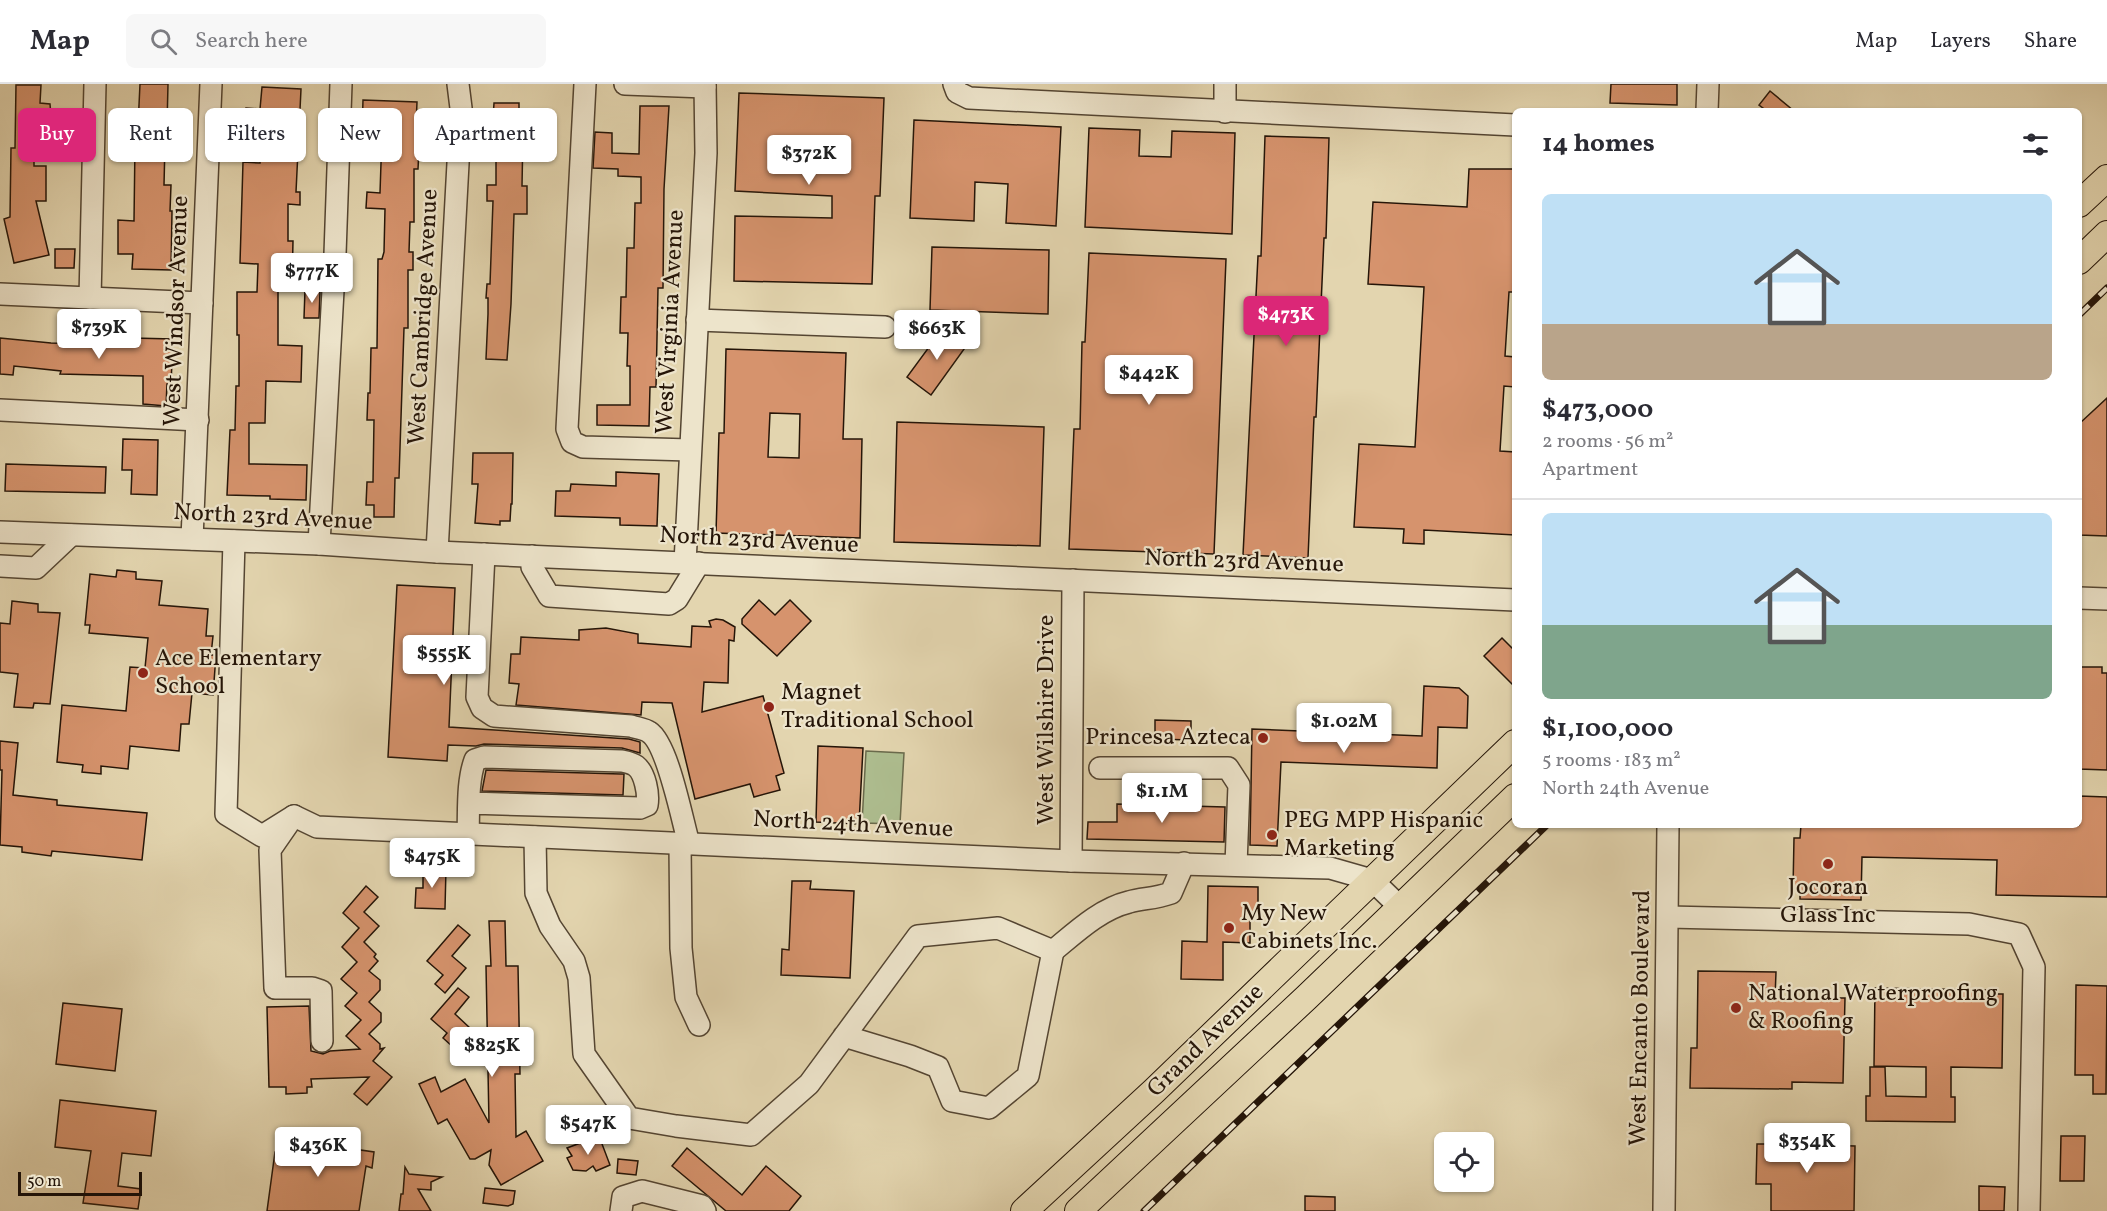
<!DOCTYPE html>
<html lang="en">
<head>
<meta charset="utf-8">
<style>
	body { margin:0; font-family:Vollkorn,serif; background:#f7f7f7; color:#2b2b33; height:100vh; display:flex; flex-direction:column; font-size:22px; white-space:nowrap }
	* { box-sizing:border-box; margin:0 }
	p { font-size:20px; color:#7c7c81 }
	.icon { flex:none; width:33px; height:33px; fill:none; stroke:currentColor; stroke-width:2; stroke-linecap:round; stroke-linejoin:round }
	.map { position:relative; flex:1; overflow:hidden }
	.sheet { position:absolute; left:1512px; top:24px; width:570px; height:720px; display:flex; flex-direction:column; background:#fff; border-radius:9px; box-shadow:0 2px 4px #0004 }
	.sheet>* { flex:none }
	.hud { position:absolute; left:18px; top:24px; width:570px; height:54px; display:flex; gap:12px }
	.controls { position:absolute; left:1434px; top:1048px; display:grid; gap:12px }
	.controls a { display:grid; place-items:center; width:60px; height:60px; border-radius:9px; background:#fff; box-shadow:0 2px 4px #0004; font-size:30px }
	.scale { position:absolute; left:18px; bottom:15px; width:124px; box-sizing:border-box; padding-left:6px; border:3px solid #251508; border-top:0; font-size:16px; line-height:21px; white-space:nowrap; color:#251508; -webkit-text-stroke:4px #ede4cb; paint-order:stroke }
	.price { position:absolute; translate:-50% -51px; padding:0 14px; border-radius:6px; background:#fff; color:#222; font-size:20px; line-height:39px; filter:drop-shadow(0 2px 3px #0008) }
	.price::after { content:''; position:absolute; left:50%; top:36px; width:18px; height:14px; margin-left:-9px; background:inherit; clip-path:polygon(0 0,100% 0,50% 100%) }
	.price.active { background:#db2777; color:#fff }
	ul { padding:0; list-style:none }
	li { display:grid; align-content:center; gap:12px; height:318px; padding:0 30px }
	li+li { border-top:2px solid #e1e1e2 }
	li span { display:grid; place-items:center; height:186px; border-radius:9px; color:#555 }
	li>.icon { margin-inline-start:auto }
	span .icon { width:108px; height:108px; fill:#fffc; stroke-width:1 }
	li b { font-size:26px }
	h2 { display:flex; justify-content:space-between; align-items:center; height:72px; padding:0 30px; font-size:26px }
	.pill { padding:0 21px; border-radius:9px; background:#fff; box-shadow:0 2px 4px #0004; font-size:21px; line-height:54px }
	.pill.active { background:#db2777; color:#fff }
	header { display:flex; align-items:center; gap:36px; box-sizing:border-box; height:84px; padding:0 30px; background:#fff; border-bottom:2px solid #e1e1e2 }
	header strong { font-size:28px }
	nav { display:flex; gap:33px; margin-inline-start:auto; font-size:21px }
	.search { width:420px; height:54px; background:#f7f7f7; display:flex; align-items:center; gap:15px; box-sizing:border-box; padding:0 21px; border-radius:9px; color:#7c7c81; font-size:22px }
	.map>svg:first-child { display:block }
	.green { fill:#aebe90; stroke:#6a6a4c; stroke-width:1.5 }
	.building { fill:#d6936d; stroke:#251508; stroke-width:1.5; fill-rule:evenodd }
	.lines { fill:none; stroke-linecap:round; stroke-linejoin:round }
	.minor-casing { stroke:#544532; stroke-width:24 }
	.major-casing { stroke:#251508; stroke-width:28 }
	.minor { stroke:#ede4cb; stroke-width:21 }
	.major { stroke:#e3d5af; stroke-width:26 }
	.rail-casing { stroke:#251508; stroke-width:7 }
	.rail { stroke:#ede4cb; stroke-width:4.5; stroke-dasharray:14; stroke-linecap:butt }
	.poi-dot { fill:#8f2418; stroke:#ede4cb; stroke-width:2 }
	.labels { text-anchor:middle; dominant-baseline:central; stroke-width:4.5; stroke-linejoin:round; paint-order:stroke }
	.street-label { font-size:24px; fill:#251508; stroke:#ede4cb }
	.poi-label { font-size:24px; fill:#251508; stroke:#ede4cb; text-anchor:start }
</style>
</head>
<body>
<header>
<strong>Map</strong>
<div class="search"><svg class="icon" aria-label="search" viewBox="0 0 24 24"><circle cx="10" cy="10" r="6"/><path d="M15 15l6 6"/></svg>Search here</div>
<nav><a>Map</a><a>Layers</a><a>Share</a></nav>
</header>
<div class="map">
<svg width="2107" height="1127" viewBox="0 0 2107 1127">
	<rect width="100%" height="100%" fill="#e3d5af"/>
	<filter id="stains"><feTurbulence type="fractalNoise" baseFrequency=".00333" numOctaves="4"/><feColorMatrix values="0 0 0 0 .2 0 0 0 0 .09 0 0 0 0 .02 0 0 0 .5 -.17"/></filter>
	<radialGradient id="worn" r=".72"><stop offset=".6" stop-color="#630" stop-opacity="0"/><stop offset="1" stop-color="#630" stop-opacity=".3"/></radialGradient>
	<polygon class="green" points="866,667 904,669 900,740 862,739"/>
	<g class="building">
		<polygon points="140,0 168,0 167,42 173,42 173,60 165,60 164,101 171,101 170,127 172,127 171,186 132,185 133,170 118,170 118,136 134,137 135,60 126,60 126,42 138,42"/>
		<polygon points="1611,0 1677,0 1677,21 1610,19"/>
		<polygon points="16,1 41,1 40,19 50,20 51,32 51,54 34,54 34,82 46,82 46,117 36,117 49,171 14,179 4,135 10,133 11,64 15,64"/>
		<polygon points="262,3 301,5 296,108 300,108 300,121 288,120 288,157 293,157 292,202 278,201 278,261 302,262 301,298 266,297 265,339 249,339 249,380 307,381 306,416 270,415 270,412 227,411 230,346 235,346 236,302 239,302 239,251 237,251 237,208 257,208 258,180 240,179 243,78 260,79 262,44 245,43 246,24 260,25"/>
		<polygon points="1770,7 1794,27 1767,27 1759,21"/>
		<polygon points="739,9 884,14 880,112 875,112 872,200 734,197 735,132 832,134 832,112 735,107"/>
		<polygon points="363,16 417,18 415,65 419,65 418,85 414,85 414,138 410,138 409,168 413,168 413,186 408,186 408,244 404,244 399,394 395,394 394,433 374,433 374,421 366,421 367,398 373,398 374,336 367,336 368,309 370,309 371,264 377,264 378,175 382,175 384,168 385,125 366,124 367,108 380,109 382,50 362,49"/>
		<polygon points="494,19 519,19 519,29 547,29 546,49 523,49 522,102 527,102 527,130 514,130 511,220 507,276 486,275 488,230 488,214 486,214 487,200 490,200 493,117 487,117 487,101 496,101 496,35 493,35"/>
		<polygon points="640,22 669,22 664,105 663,204 658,204 656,303 650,303 649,342 597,341 597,321 630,321 630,282 627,282 628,249 620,249 621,213 626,213 627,164 634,164 635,119 641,119 641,93 618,92 618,85 593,84 595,48 612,49 612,69 639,70"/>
		<polygon points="914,36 1061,43 1056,142 1006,139 1008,100 975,98 974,137 910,134"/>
		<polygon points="1089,44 1140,46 1139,72 1171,73 1172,47 1235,49 1232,150 1085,143"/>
		<polygon points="1265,52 1329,54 1326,154 1324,154 1316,333 1314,333 1308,474 1243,471 1258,172 1261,172"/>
		<polygon points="1469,85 1515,85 1513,123 1515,123 1515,208 1509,208 1505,272 1515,273 1515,303 1504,302 1500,367 1515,368 1515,451 1424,446 1424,460 1403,459 1404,445 1354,443 1359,360 1415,363 1424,203 1368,200 1373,118 1467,123"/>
		<polygon points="932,163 1049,166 1048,230 930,226"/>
		<polygon points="55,165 75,165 74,184 55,184"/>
		<polygon points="1089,169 1226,175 1214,470 1069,465 1074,345 1080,345 1082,258 1085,258"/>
		<polygon points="305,206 320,207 319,234 304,234"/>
		<polygon points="114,242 132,243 132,254 173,255 171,300 167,300 166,322 143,320 143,292 60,290 61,287 14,282 13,291 0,290 0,254 51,259 88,260 89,256 113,256"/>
		<polygon points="943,244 967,261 931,311 907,293"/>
		<path d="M726,265L846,269L843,355H862L860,454L716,449L719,349H724ZM770,329L800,330L799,374L768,373Z"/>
		<polygon points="2107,314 2107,452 2079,451 2080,339"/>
		<polygon points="897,338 1044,343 1040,462 894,458"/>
		<polygon points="123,355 158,356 157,411 131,410 132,386 122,386"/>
		<polygon points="473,369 513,369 512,420 511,420 510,437 500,437 500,441 475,439 478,400 472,400"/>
		<polygon points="6,380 106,383 105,409 5,407"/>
		<polygon points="616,388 659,390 657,442 620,441 620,434 555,432 556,407 570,407 571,400 616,402"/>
		<polygon points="117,486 136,488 136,495 162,497 159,521 208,525 206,552 213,552 211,571 216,571 213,611 192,609 189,640 181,640 179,667 130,662 128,685 101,682 101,690 82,688 83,681 57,678 62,621 126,627 130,583 145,584 148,554 89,549 90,541 85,541 90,490 116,493"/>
		<polygon points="397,501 455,504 449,643 629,655 640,658 640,669 622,664 484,660 476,662 448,661 447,677 388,673"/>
		<polygon points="759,516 775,531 790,516 811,537 777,572 742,540 742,535"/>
		<polygon points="12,517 38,520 38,528 60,529 50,620 34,619 33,624 14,623 18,590 0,588 0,539 10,540"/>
		<polygon points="716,535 723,536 735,543 734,557 729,556 728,599 704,598 702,628 763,612 784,689 776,692 780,706 754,713 750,700 695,715 672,619 642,618 641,631 516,621 519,600 509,599 511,570 520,570 521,553 579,556 579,546 606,544 638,550 638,559 691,563 692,542 711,543 709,537"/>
		<polygon points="1502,554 1515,567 1515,603 1484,572"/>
		<polygon points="2079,583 2102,583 2102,589 2107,589 2107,686 2079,685"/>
		<polygon points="1424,602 1459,604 1468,612 1467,644 1438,643 1437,684 1281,678 1277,762 1250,761 1252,645 1422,652"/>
		<polygon points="1155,636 1191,637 1191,656 1155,655"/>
		<polygon points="0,657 18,659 13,711 57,716 57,721 147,729 142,776 52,767 51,772 22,768 22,763 0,761 2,686 0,686"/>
		<polygon points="818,662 863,664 859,740 816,738"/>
		<polygon points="486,686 621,690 624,690 623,711 482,707"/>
		<polygon points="2079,712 2107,713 2107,813 1996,811 1997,776 1862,773 1861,816 1800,815 1800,805 1793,805 1794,754 1800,754 1801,741 2079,741"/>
		<polygon points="1117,720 1225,723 1224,758 1087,755 1088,738 1117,738"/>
		<polygon points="423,783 446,784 445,825 415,824 416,804 423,804"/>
		<polygon points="792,797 811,797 810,805 854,807 850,894 781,891 782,865 789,866"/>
		<polygon points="366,802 378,813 364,828 379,842 364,858 376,870 374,873 378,877 369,887 380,896 380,906 369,918 381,929 381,938 369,950 380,960 380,965 384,964 373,977 392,993 367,1021 354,1010 369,993 311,995 312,1003 307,1003 307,1009 286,1010 286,1003 269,1003 267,923 309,922 311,967 323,970 330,967 360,965 346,952 361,936 345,922 357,909 341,895 357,878 342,863 359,844 343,829"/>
		<polygon points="1208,802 1258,803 1258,830 1250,830 1250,859 1223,858 1223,896 1181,895 1182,857 1207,858"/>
		<polygon points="489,837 505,837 506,882 518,882 520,990 515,990 516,1053 526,1047 543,1077 501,1101 489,1081 491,1066 475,1075 470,1075 447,1035 438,1040 419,1000 435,993 441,1008 465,995 489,1039 486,882 491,882"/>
		<polygon points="458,841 470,851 452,872 466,884 445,909 435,900 443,891 427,877"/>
		<polygon points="1698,887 1776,888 1775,914 1845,914 1843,999 1792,998 1792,1005 1690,1004 1691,964 1697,964"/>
		<polygon points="2076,901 2107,902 2106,1010 2093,1010 2093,991 2075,991"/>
		<polygon points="458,904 469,913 455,930 471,945 453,963 443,954 447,949 431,935"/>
		<polygon points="1875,904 1993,906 1993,910 2003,910 2002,984 1951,983 1951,1013 1955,1013 1955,1038 1866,1037 1866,1012 1870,1012 1870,983 1885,983 1886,1012 1926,1013 1926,983 1874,982"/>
		<polygon points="63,919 122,925 115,987 56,980"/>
		<polygon points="60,1016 156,1027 151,1072 122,1069 118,1102 141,1105 138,1125 83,1119 91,1067 55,1063"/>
		<polygon points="1774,1049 1814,1049 1814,1061 1855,1062 1854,1127 1771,1127 1771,1100 1756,1100 1757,1060 1774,1060"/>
		<polygon points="599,1052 610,1081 596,1087 593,1082 586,1087 573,1086 567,1074 572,1072 567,1064"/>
		<polygon points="2061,1052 2085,1052 2084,1097 2060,1097"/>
		<polygon points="285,1055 374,1068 372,1084 366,1082 359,1127 267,1127 275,1068 283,1069"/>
		<polygon points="687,1064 742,1111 766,1082 801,1112 789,1127 726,1127 672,1082"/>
		<polygon points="618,1075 638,1077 636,1091 617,1089"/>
		<polygon points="405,1083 409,1090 442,1093 431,1098 431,1106 418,1105 431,1127 399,1127 401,1110 403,1110"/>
		<polygon points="1979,1102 2005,1103 2004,1127 1979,1127"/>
		<polygon points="485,1104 515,1107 513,1120 508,1122 483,1119"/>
		<polygon points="1305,1112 1335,1113 1335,1127 1305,1127"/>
	</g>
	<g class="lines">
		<g class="minor-casing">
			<g id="minor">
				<polyline points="585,0 567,345 572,358 583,363 690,366"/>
				<polyline points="625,0 705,3"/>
				<polyline points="954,0 957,8 969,14 1515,41"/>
				<polyline points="1707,27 1708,0"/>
				<polyline points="1225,28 1225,0"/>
				<polyline points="0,210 202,219"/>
				<polyline points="90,214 95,0"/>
				<polyline points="697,236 885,243"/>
				<polyline points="0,326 198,336"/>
				<polyline points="0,448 319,460 437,468 1515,516"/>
				<polyline points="192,455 211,0"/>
				<polyline points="234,457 226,730 262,752 294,732"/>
				<polyline points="319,460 335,170 341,0"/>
				<polyline points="437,468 461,24 458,0"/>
				<path d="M484,470L477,613L482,624L494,632L631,642C637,644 645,645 649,648C668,660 682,736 689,760"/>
				<polyline points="532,472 532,483 549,512 669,520 677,515 699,479"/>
				<polyline points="685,479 706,69 705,0"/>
				<polyline points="0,482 36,484 71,451"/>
				<polyline points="2079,514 2107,515"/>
				<polyline points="1100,684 1228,684 1239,701 1236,781"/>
				<polyline points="294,732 317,743 1071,777 1330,784 1372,796 1401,824"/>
				<polyline points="288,740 270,766 275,904 312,904 321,907 322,957"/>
				<path d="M468,750C469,726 467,698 475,676L484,673L622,677C627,678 632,679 636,682C645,689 649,710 647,721L640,724L469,719"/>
				<polyline points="535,753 536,809 550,842 574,877 579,894 584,970 629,1034 676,1042 751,1051 809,1000 918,852 998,844 1053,867 1028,992 989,1024 952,1017 938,983 910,972 844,952"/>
				<polyline points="680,759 681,864 686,913 699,941"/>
				<polyline points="1071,777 1073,496"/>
				<polyline points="1668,833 1969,840 2019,850 2034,883 2029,1127"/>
				<path d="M1053,867C1076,848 1100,825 1129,818C1144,814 1154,815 1171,809L1184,779"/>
				<polyline points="621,1127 623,1113 642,1107 702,1122 705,1127"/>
				<polyline points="1664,1127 1668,741"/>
			</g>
		</g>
		<g class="major-casing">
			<g id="major">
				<polyline points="2079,120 2107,94"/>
				<polyline points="2079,177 2107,150"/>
				<polyline points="1024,1127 1154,1007 1515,659"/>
				<polyline points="1078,1127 1307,913 1515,713"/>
			</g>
		</g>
		<use href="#minor" class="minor"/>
		<use href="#major" class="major"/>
		<g class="rail-casing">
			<g id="rail">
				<polyline points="2079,231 2107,204"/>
				<polyline points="1144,1127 1547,741"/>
			</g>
		</g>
		<use href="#rail" class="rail"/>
	</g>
	<g class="poi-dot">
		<circle cx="143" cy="589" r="6"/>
		<circle cx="769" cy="623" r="6"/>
		<circle cx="1263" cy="654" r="6"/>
		<circle cx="1272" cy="751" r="6"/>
		<circle cx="1828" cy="780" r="6"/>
		<circle cx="1229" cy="844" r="6"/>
		<circle cx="1736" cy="924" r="6"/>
	</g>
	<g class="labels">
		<g class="street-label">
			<text transform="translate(177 227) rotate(-88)">West Windsor Avenue</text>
			<text transform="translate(424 233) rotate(-87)">West Cambridge Avenue</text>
			<text transform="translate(671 238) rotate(-87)">West Virginia Avenue</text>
			<text transform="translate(273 434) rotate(3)">North 23rd Avenue</text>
			<text transform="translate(759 457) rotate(3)">North 23rd Avenue</text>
			<text transform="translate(1244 478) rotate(2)">North 23rd Avenue</text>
			<text transform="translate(1047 636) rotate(-90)">West Wilshire Drive</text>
			<text transform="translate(853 741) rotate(3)">North 24th Avenue</text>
			<text transform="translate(1641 934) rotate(-89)">West Encanto Boulevard</text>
			<text transform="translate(1206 957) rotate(-44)">Grand Avenue</text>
		</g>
		<g class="poi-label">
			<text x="155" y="575">Ace Elementary<tspan x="155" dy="28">School</tspan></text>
			<text x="781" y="609">Magnet<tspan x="781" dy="28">Traditional School</tspan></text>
			<text x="1251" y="654" text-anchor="end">Princesa Azteca</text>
			<text x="1284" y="737">PEG MPP Hispanic<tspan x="1284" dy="28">Marketing</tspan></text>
			<text x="1828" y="804" text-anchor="middle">Jocoran<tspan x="1828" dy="28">Glass Inc</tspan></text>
			<text x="1241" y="830">My New<tspan x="1241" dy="28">Cabinets Inc.</tspan></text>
			<text x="1748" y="910">National Waterproofing<tspan x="1748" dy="28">&amp; Roofing</tspan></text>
		</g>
	</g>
	<rect width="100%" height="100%" filter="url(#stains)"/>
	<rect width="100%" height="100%" fill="url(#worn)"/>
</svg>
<div class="controls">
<a><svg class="icon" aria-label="locate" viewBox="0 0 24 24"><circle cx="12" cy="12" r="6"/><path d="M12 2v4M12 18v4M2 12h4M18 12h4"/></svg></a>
</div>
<div class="scale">50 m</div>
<b class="price" style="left:809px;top:102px">$372K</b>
<b class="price" style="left:312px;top:220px">$777K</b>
<b class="price active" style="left:1286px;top:263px">$473K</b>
<b class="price" style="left:99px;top:276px">$739K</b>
<b class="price" style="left:937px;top:277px">$663K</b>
<b class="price" style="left:1149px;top:322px">$442K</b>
<b class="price" style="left:444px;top:602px">$555K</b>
<b class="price" style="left:1344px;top:670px">$1.02M</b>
<b class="price" style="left:1162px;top:740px">$1.1M</b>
<b class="price" style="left:432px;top:805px">$475K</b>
<b class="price" style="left:492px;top:994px">$825K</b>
<b class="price" style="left:588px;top:1072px">$547K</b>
<b class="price" style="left:1807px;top:1090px">$354K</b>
<b class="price" style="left:318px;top:1094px">$436K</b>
<div class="hud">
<a class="pill active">Buy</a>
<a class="pill">Rent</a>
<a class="pill">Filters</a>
<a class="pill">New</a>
<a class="pill">Apartment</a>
</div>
<section class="sheet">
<h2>14 homes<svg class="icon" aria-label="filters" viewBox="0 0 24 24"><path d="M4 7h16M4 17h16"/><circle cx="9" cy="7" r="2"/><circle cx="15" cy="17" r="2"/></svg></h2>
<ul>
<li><span style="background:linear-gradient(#bfe0f5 70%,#b9a48a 0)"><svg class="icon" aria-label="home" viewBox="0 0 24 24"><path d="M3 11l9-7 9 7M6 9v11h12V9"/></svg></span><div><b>$473,000</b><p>2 rooms · 56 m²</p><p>Apartment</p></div></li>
<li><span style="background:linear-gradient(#bfe0f5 60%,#7fa58c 0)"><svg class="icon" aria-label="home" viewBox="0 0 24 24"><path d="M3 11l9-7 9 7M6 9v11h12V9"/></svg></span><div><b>$1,100,000</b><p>5 rooms · 183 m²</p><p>North 24th Avenue</p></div></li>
</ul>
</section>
</div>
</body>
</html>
